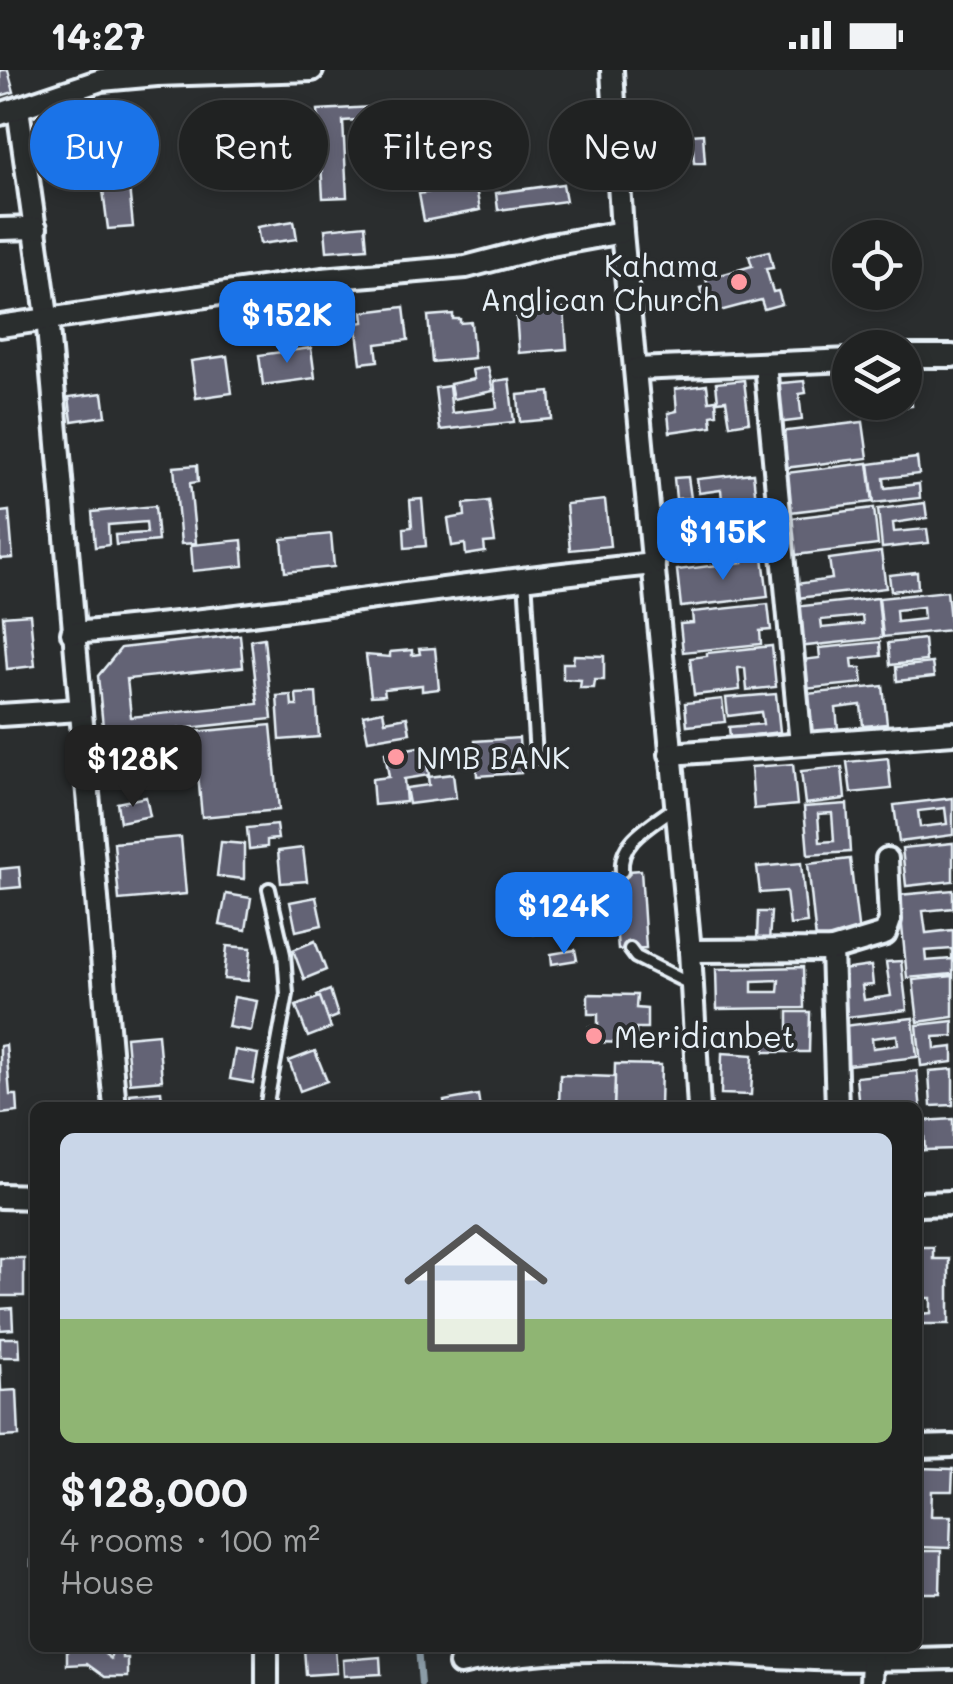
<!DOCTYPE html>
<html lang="en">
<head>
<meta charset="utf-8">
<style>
	body { margin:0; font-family:Mali,sans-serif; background:#2d2f2f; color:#f1f3f6; height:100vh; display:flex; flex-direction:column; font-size:38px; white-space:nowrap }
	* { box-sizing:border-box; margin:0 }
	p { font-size:32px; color:#a2a4a5 }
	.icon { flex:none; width:55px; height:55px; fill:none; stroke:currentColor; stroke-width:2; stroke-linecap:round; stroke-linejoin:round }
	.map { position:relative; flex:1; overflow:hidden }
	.sheet { position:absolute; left:30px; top:1032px; width:892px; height:550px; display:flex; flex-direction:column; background:#202222; border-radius:15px; box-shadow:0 5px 15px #0003,0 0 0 2px #3d3f40 }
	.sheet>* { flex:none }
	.banner { position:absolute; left:30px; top:30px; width:895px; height:90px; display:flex; gap:20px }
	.fabs { position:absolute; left:832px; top:150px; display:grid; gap:20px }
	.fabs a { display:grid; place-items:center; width:90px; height:90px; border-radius:50%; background:#202222; box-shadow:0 5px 15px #0003,0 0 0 2px #3d3f40; font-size:50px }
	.price { position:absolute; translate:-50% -85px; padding:0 22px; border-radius:20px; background:#1a73e8; color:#fff; font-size:32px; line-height:65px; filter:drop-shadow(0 2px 5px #0008) }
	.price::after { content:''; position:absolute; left:50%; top:60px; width:30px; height:22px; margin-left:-15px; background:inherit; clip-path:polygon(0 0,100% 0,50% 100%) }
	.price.selected { background:#222; color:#fff }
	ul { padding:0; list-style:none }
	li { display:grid; align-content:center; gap:20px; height:530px; padding:0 30px }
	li+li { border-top:2px solid #3d3f40 }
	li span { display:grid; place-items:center; height:310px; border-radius:15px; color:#555 }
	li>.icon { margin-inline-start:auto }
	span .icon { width:180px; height:180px; fill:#fffc; stroke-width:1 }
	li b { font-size:42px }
	.tag { padding:0 35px; border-radius:45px; background:#202222; box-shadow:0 5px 15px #0003,0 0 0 2px #3d3f40; font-size:35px; line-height:90px }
	.tag.selected { background:#1a73e8; color:#fff }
	.status { display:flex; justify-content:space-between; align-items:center; height:70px; padding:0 50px; background:#202222; direction:ltr }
	.status svg { height:28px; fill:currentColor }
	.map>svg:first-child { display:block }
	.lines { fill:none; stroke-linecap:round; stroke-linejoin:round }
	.stream { stroke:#8b9ca7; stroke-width:6 }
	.building { fill:#646375; stroke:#e8f1f8; stroke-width:2.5; fill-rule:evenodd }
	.service-casing { stroke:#e8f1f8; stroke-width:18 }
	.minor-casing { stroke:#e8f1f8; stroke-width:28 }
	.tertiary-casing { stroke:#e8f1f8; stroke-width:30 }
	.service { stroke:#2a2d2e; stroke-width:10 }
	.minor { stroke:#2a2d2e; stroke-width:20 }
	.tertiary { stroke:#2a2d2e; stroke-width:22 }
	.poi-dot { fill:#ff9aa2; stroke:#2a2d2e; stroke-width:4 }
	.labels { text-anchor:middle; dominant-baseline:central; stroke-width:8; stroke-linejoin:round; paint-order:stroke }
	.poi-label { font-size:30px; fill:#e8f1f8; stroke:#2a2d2e; text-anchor:start }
</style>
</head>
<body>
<div class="status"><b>14:27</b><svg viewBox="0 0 49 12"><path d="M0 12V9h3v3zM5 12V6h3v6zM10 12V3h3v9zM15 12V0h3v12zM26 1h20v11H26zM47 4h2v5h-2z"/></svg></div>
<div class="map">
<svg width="953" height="1614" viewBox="0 0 953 1614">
	<rect width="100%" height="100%" fill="#2a2d2e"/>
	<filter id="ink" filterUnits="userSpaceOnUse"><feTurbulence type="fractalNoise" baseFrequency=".01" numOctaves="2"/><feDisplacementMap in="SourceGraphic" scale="20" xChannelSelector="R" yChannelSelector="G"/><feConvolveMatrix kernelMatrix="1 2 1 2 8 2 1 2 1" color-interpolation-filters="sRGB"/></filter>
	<g filter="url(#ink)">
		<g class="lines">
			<polyline class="stream" points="418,1578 421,1614"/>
		</g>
		<g class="building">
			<polygon points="0,0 8,0 14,22 0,26"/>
			<polygon points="373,37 374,49 343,51 347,127 323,128 318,40"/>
			<polygon points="246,55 254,102 234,106 226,58"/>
			<polygon points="286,56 291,101 259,105 254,59"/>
			<polygon points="681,64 683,94 653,97 650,67"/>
			<polygon points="703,64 705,93 694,93 692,65"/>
			<polygon points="128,106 133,157 108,159 103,120 112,119 111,108"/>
			<polygon points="475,113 480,140 424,151 419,124"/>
			<polygon points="563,114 566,131 498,140 496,123"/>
			<polygon points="294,151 297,169 260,174 257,157"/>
			<polygon points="365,155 367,178 327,181 325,159"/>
			<polygon points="769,181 773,198 766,199 773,222 778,221 782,234 764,239 761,230 716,242 714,234 705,236 700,218 708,216 706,209 752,196 749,186"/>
			<polygon points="404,237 408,270 376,274 378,291 361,293 356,253 364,252 363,242"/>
			<polygon points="564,239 567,279 519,283 516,243"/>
			<polygon points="453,244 453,249 460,249 460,253 471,252 474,288 432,292 428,246"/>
			<polygon points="311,278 315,308 263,315 259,285"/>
			<polygon points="227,286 232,323 196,328 191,291"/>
			<polygon points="488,297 493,321 453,329 450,314 474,309 472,300"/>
			<polygon points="509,309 514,352 440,360 435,318 449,316 452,343 497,338 494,311"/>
			<polygon points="744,310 749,352 730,355 726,330 718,331 716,313"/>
			<polygon points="804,311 806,323 799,324 802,350 776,353 771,314"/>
			<polygon points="707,315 709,331 716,330 717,344 711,345 712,356 670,362 668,343 677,341 675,319"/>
			<polygon points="550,322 552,349 520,352 518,325"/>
			<polygon points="911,322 912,336 866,342 865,332 905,332 905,323"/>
			<polygon points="103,323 106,346 72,351 69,327"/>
			<polygon points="863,352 868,388 784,398 779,362"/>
			<polygon points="917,388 919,404 884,408 885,418 919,414 920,428 874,433 869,394"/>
			<polygon points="868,393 873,432 790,442 786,403"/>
			<polygon points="197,395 198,412 190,413 196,473 181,474 174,397"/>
			<polygon points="753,403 757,439 704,445 703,432 722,430 721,420 699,423 697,409"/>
			<polygon points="688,407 691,428 676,429 674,408"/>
			<polygon points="422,429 426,476 405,478 404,458 412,457 410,430"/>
			<polygon points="605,430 610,476 570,480 566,434"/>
			<polygon points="489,431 495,472 484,473 485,482 466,485 465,474 452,476 448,449 465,446 464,434"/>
			<polygon points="925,433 927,448 893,453 894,462 927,459 929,473 882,478 878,439"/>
			<polygon points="155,436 158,471 116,475 115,465 147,463 146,452 108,455 109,475 95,477 92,442"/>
			<polygon points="874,438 878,475 795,485 791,448"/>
			<polygon points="9,441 13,488 0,489 0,442"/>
			<polygon points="737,446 738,461 706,465 708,477 737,473 739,487 681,493 676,453"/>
			<polygon points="331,464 334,497 285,502 282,469"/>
			<polygon points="242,470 244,496 193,501 191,475"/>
			<polygon points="881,482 886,518 797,528 796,514 832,509 829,489"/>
			<polygon points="763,487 768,527 681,537 677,500 743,492 742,489"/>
			<polygon points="917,502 918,518 891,521 889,505"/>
			<path d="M947,521L951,560L883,567L879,528ZM923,537L924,549L897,552L896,540Z"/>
			<path d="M878,528L882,568L797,577L793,537ZM862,546L863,554L822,558L821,550Z"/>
			<polygon points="768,534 771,560 760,561 761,574 683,582 680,554 693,553 692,542"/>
			<polygon points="30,544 35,596 7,599 3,546"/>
			<polygon points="240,565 243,597 127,609 131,647 258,634 251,570 264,568 272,649 104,667 98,606 121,578"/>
			<polygon points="924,569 926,591 890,595 888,573"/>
			<polygon points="880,572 881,586 852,589 853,598 861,598 863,613 805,619 802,590 820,588 819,578"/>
			<polygon points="772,576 776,617 747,620 745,598 738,598 740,620 694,625 690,588 707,586 707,583"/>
			<polygon points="435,578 439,619 422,621 422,615 384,619 385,625 371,626 366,585 390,587 390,582 412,580 412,585 420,584 419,579"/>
			<polygon points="574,585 604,586 604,610 595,610 594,618 580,618 581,610 563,609 563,593 573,593"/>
			<polygon points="932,593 934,607 897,611 896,597"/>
			<polygon points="883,616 887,654 863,656 861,635 836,638 838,659 809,662 806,624"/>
			<polygon points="316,623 319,667 280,670 277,626 291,625 292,636 297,636 296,624"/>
			<polygon points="776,624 780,662 730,668 729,657 763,654 761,642 728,646 726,628"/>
			<polygon points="722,629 725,652 687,656 685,633"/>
			<polygon points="383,641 385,651 407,647 410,663 368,670 363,645"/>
			<polygon points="271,655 279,740 202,747 194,662"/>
			<polygon points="519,668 521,703 477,706 475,671"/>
			<polygon points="424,676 429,705 404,709 406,732 374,735 372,709 389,707 385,683"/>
			<polygon points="888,688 891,719 851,723 847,692"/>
			<polygon points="793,694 797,735 754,739 751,697"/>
			<polygon points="842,697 845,729 805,734 801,701"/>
			<polygon points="453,704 456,728 409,734 406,718 429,715 428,707"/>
			<polygon points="146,727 150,746 120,752 117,733"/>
			<path d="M953,728V765L899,772L894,735ZM945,738L947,754L920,757L918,741Z"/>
			<path d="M847,734L850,782L808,785L804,737ZM832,743L834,771L820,772L818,744Z"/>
			<polygon points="276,755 278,769 267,770 267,777 249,779 247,758"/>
			<polygon points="181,767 186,824 119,830 114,773"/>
			<polygon points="221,772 244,774 244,809 217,806"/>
			<polygon points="953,773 953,811 906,816 902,778"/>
			<polygon points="303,778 307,811 281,813 278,781"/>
			<polygon points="850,789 859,865 816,870 808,794"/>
			<polygon points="801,793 807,853 790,855 786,821 760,823 757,797"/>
			<polygon points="19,797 21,817 0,819 0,799"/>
			<polygon points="641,800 646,878 618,880 612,802"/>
			<path d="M953,820V838L923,841L926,863L953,860V904L907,908L899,825ZM952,879V889L926,891L925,881Z"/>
			<polygon points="226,824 251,828 246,860 220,855"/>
			<polygon points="316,827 322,855 296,861 290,832"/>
			<polygon points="556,840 558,861 534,864 532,843"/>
			<polygon points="758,842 771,842 769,872 757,871"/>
			<polygon points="315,871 326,900 304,909 293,880"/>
			<polygon points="227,876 251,878 248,911 224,909"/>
			<polygon points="575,880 577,890 552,894 551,884"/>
			<polygon points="901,891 907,940 847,947 842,900 871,896 873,915 862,916 864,930 891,926 886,892"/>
			<path d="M803,897L804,938L717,939L716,899ZM779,910L778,922H752V911Z"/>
			<polygon points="953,906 953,947 918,952 913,910"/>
			<polygon points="330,920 338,946 325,951 317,925"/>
			<polygon points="588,924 637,925 636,938 647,939 647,958 636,958 636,973 589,972 589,957 598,957 598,944 588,944"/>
			<polygon points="234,927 257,931 251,961 228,957"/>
			<polygon points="320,927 331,958 308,967 296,936"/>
			<polygon points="788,942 810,942 809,982 765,982 765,967 788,967"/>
			<path d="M913,948L917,987L847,995L843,956ZM897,965L898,975L873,978L872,968Z"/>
			<polygon points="953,951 953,966 934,967 935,979 953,977 953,992 921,996 917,955"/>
			<polygon points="158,964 162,1010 130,1013 126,967"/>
			<polygon points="6,975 10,1025 17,1025 18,1042 0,1044 0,976"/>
			<polygon points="235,980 258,984 253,1013 230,1009"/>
			<polygon points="315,981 327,1011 300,1021 289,991"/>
			<polygon points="722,983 753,985 751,1025 721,1024"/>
			<polygon points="615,994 661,995 660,1038 614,1038"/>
			<polygon points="953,999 953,1035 931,1036 929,1001"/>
			<polygon points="917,1001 925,1080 918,1081 918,1038 859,1038 856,1007"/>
			<polygon points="560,1005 615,1007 614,1038 559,1038"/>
			<polygon points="161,1021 163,1038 131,1038 130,1024"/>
			<polygon points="478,1025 480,1038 445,1038 444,1031"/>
			<polygon points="953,1049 953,1079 925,1080 923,1051"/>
			<polygon points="918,1177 933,1177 933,1189 949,1189 949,1254 918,1254 918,1244 931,1243 931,1228 918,1228"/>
			<rect x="0" y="1188" width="24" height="38"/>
			<polygon points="12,1238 13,1259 0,1260 0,1239"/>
			<polygon points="0,1268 19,1268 20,1287 0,1287"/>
			<polygon points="0,1293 1,1321 17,1320 19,1366 0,1367"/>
			<polygon points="33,1396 35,1396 35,1496 31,1496"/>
			<polygon points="918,1398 953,1399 952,1421 932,1421 931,1446 951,1446 950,1478 918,1477"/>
			<polygon points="921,1481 941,1481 940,1523 921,1523"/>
			<polygon points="67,1578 101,1578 101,1581 111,1589 111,1582 105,1582 105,1578 123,1578 123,1588 128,1588 128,1607 105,1607 87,1594 67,1595"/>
			<polygon points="304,1578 335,1578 337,1603 306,1605"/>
			<polygon points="380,1587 381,1604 344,1606 343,1590"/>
		</g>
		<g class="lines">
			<g class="service-casing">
				<g id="service">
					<polyline points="525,507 536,687"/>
					<path d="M622,801C619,770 652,755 675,737"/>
					<polyline points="630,879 636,887 692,915"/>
					<polyline points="266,1038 287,924 284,884 269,819"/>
				</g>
			</g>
			<g class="minor-casing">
				<g id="minor">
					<polyline points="612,0 622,162 690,881 699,1038"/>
					<polyline points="18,38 47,246 115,1038"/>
					<polyline points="0,44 101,10 157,5 312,0"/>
					<polyline points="0,159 36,158"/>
					<polyline points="0,256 322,209 466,197 546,176 622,162"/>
					<polyline points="905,286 953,286"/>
					<polyline points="765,294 801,674"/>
					<polyline points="636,299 850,290"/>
					<path d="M72,563C267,547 459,513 654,494"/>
					<polyline points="0,645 80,640"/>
					<polyline points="670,684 953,663"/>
					<polyline points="832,880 837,1038"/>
					<polyline points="690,881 832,880 885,864 890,850 887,789"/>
					<polyline points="918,1377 953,1376"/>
					<polyline points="267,1578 267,1614"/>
					<path d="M460,1594C575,1569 697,1583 814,1589C860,1591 907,1589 953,1588"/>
					<polyline points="871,1614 872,1589"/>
				</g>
			</g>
			<g class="tertiary-casing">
				<g id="tertiary">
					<polyline points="0,1126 35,1127"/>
					<polyline points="918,1134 953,1133"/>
				</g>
			</g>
			<use href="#service" class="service"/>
			<use href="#minor" class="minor"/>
			<use href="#tertiary" class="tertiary"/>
		</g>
	</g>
	<g class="poi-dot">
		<circle cx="739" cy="212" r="10"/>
		<circle cx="396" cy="687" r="10"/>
		<circle cx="594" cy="966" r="10"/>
	</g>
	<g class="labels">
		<g class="poi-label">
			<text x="719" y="195" text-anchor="end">Kahama<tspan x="719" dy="34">Anglican Church</tspan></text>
			<text x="416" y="687">NMB BANK</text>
			<text x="614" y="966">Meridianbet</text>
		</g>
	</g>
</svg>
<div class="fabs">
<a><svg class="icon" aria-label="locate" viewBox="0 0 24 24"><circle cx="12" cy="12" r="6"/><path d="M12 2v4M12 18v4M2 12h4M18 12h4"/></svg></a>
<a><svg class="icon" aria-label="layers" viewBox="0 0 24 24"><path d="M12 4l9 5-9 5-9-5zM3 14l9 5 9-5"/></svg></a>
</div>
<b class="price" style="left:287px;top:296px">$152K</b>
<b class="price" style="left:723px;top:513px">$115K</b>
<b class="price selected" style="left:133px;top:740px">$128K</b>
<b class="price" style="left:564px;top:887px">$124K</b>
<div class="banner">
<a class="tag selected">Buy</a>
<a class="tag">Rent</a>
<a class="tag">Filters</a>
<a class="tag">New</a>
</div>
<section class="sheet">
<ul>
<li><span style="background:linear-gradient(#c9d6e8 60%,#8fb573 0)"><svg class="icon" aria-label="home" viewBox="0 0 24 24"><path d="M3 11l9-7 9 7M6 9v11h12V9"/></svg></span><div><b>$128,000</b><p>4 rooms · 100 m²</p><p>House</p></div></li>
</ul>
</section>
</div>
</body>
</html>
